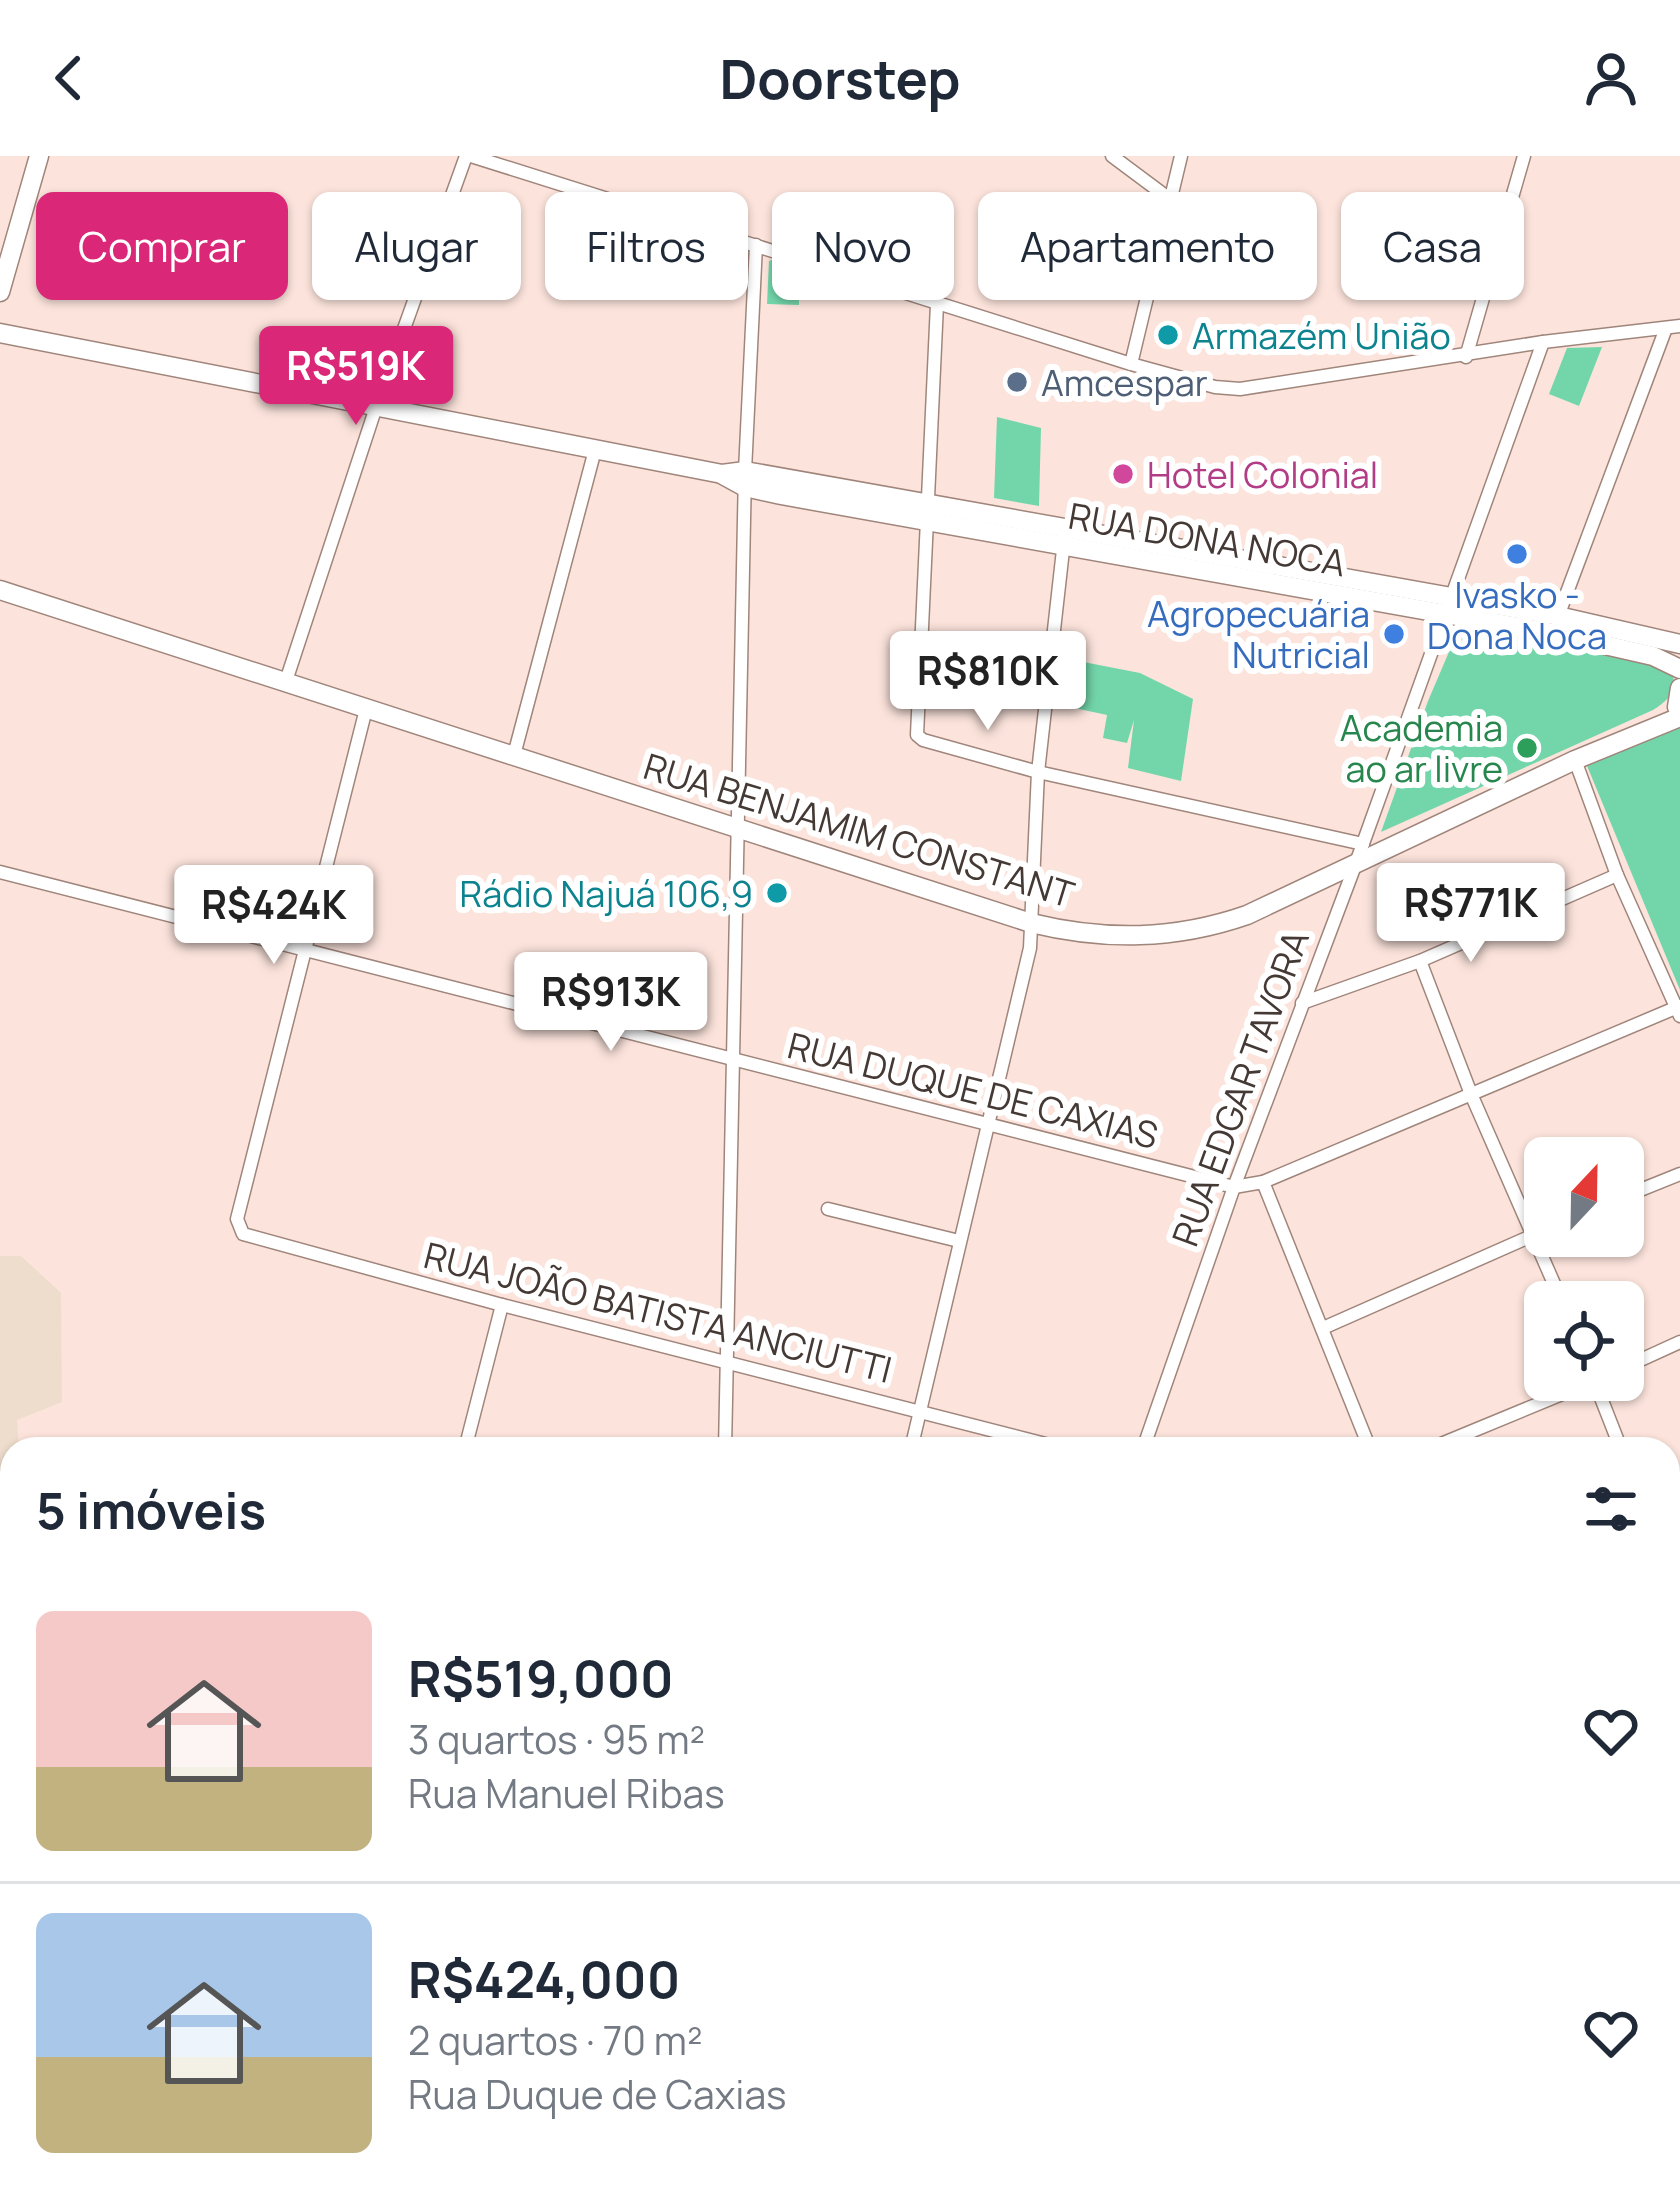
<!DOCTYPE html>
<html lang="pt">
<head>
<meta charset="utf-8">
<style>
	body { margin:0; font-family:Manrope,sans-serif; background:#f6f6f7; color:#1f2937; height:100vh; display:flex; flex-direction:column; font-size:45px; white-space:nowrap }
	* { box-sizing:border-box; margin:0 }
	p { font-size:39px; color:#747a83 }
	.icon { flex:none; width:66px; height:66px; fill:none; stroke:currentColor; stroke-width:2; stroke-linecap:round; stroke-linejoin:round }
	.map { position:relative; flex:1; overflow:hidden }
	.panel { position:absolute; left:0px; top:1281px; width:1680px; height:771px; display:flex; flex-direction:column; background:#fff; border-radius:36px 36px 0 0; box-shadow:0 3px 9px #0004 }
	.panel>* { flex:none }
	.hud { position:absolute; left:36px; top:36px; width:1608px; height:108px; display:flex; gap:24px }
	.needle { width:78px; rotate:22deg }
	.tools { position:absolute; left:1524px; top:981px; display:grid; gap:24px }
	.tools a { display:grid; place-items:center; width:120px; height:120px; border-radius:18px; background:#fff; box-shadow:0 3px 9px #0004; font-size:60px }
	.price { position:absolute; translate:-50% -102px; padding:0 27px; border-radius:12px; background:#fff; color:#222; font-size:39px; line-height:78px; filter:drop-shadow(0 3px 6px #0008) }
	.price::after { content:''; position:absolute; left:50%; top:72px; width:36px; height:27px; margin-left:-18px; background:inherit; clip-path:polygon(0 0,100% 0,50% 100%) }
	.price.current { background:#db2777; color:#fff }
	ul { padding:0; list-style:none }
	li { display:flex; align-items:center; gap:36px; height:300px; padding:0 36px }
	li+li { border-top:3px solid #e0e1e3 }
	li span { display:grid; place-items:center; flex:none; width:336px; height:240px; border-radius:18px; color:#555 }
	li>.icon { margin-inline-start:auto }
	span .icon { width:144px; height:144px; fill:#fffc; stroke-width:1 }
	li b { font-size:51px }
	h2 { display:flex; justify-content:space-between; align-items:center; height:144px; padding:0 36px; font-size:51px }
	.chip { padding:0 42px; border-radius:18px; background:#fff; box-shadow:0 3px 9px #0004; font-size:42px; line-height:108px }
	.chip.current { background:#db2777; color:#fff }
	header { display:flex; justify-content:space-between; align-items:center; height:156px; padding:0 36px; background:#fff; font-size:54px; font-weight:700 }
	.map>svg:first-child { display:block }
	.education { fill:#edc }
	.green { fill:#73d6aa }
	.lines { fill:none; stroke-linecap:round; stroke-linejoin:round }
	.street-casing { stroke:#a0857b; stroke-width:15 }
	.secondary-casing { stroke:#a0857b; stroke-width:21 }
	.highway-casing { stroke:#a0857b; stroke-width:27 }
	.street { stroke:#fff; stroke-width:12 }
	.secondary { stroke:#fff; stroke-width:18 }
	.highway { stroke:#fff; stroke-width:24 }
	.culture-dot { fill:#0f9aa8; stroke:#fff; stroke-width:4.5 }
	.service-dot { fill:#5c6f8a; stroke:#fff; stroke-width:4.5 }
	.hotel-dot { fill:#d1479c; stroke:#fff; stroke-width:4.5 }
	.shop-dot { fill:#3f7fe0; stroke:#fff; stroke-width:4.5 }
	.leisure-dot { fill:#2e9e5b; stroke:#fff; stroke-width:4.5 }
	.labels { text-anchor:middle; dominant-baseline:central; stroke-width:12; stroke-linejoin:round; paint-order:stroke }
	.culture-label { font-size:36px; fill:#0d838f; stroke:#fff; text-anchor:start }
	.service-label { font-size:36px; fill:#4e5e75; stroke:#fff; text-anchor:start }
	.hotel-label { font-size:36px; fill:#b23c85; stroke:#fff; text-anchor:start }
	.street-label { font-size:36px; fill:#443934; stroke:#fff }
	.shop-label { font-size:36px; fill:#366cbe; stroke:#fff }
	.leisure-label { font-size:36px; fill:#27864d; stroke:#fff; text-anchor:end }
</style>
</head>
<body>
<header><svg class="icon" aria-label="back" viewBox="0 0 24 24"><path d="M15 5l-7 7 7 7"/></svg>Doorstep<svg class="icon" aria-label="person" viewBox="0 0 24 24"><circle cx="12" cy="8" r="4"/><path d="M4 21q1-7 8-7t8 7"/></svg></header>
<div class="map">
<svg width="1680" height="2051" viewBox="0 0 1680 2051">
	<rect width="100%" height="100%" fill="#fce4dc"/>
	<polygon class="education" points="0,1100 21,1100 61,1137 62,1246 17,1264 19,1293 12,1293 12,1481 0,1480"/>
	<g class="green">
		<polygon points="774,103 808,114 807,144 799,144 799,149 767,148 769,105"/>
		<polygon points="1602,191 1579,250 1549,238 1567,192"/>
		<polygon points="997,261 1041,272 1039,350 994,342"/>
		<path d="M1460,470L1638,499L1673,519C1677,537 1667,545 1653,554L1381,676L1428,545Z"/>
		<polygon points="1068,503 1140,517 1193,543 1181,625 1128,612 1134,564 1127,587 1103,582 1107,559 1065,550"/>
		<polygon points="1680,569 1680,834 1585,605"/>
		<polygon points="0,1480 12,1481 12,1965 0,1957"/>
		<polygon points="92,2040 329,2040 316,2051 101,2051"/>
	</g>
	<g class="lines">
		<g class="street-casing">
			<g id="street">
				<polyline points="471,0 1131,208 1215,231 1240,233 1543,186 1680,170"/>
				<polyline points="1112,0 1171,44"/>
				<polyline points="937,148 917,579 923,584 1038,616 1363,688"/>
				<polyline points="1466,201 1524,0"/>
				<polyline points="1131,208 1181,0"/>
				<polyline points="1557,463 1666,172"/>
				<polyline points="286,525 377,248 466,0"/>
				<polyline points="366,553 237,1063 243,1078 502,1149 1065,1293"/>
				<polyline points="514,599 595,294"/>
				<polyline points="1575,604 1617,719 1680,860"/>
				<polyline points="0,716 1234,1031 1263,1026 1370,1293"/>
				<polyline points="1420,805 1471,938 1562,1146"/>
				<polyline points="1302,847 1420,805 1617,719"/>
				<polyline points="1263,1026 1680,850"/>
				<polyline points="1623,1041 1680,1018"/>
				<polyline points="828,1053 959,1085"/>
				<polyline points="1323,1172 1545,1074"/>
				<polyline points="1623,1212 1680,1186"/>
				<polyline points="1594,1224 1621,1293"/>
				<polyline points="465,1293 502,1149"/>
				<polyline points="725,1293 745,315 756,89"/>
				<polyline points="911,1293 1030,792 1038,616 1064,385"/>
				<polyline points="1143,1293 1234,1031 1356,707 1543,186"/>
				<polyline points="1429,1293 1596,1224"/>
				<polyline points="1668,1361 1680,1356"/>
				<polyline points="1668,1411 1680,1439"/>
				<polyline points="690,2051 693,2040"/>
			</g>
		</g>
		<g class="secondary-casing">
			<g id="secondary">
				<polyline points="0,136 39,0"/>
				<polyline points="0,177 722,318 745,315 1558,460 1680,488"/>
				<polyline points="723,319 745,331 781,339 1552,477 1653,500 1680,513"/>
				<path d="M0,434L1031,767C1105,785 1175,784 1247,759L1575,604L1680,561"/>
				<polyline points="1677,551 1680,532"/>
			</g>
		</g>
		<g class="highway-casing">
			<g id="highway">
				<polyline points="1668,1523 1680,1518"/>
				<polyline points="336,2051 349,2040"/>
			</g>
		</g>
		<use href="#street" class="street"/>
		<use href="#secondary" class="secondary"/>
		<use href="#highway" class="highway"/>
	</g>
	<g class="culture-dot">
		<circle cx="1168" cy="179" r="12"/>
		<circle cx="777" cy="737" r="12"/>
	</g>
	<circle class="service-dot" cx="1017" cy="226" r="12"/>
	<circle class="hotel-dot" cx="1123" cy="318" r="12"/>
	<g class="shop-dot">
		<circle cx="1517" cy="398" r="12"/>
		<circle cx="1394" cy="478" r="12"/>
	</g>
	<circle class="leisure-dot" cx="1527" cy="592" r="12"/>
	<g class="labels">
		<g class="culture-label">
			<text x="1192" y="179">Armazém União</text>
			<text x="753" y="737" text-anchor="end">Rádio Najuá 106,9</text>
		</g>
		<g class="service-label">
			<text x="1041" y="226">Amcespar</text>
		</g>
		<g class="hotel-label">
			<text x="1147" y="318">Hotel Colonial</text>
		</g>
		<g class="street-label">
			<text transform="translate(1207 383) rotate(10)">RUA DONA NOCA</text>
			<text transform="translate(859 674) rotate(17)">RUA BENJAMIM CONSTANT</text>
			<text transform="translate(1240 932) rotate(-70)">RUA EDGAR TAVORA</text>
			<text transform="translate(973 934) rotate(14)">RUA DUQUE DE CAXIAS</text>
			<text transform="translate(658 1156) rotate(14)">RUA JOÃO BATISTA ANCIUTTI</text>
		</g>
		<g class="shop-label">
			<text x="1517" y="438">Ivasko -<tspan x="1517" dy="41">Dona Noca</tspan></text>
			<text x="1370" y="457" text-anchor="end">Agropecuária<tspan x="1370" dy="41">Nutricial</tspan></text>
		</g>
		<g class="leisure-label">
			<text x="1503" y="571">Academia<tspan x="1503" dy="41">ao ar livre</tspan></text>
		</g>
	</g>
</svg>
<div class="tools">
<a><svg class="needle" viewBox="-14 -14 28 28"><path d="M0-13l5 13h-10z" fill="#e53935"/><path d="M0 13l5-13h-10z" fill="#747a83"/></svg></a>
<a><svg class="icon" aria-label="locate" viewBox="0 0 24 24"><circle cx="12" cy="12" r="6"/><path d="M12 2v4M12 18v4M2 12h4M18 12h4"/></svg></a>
</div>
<b class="price current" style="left:356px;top:272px">R$519K</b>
<b class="price" style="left:988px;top:577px">R$810K</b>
<b class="price" style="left:1471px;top:809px">R$771K</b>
<b class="price" style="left:274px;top:811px">R$424K</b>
<b class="price" style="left:611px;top:898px">R$913K</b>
<div class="hud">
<a class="chip current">Comprar</a>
<a class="chip">Alugar</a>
<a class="chip">Filtros</a>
<a class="chip">Novo</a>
<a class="chip">Apartamento</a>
<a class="chip">Casa</a>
</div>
<section class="panel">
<h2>5 imóveis<svg class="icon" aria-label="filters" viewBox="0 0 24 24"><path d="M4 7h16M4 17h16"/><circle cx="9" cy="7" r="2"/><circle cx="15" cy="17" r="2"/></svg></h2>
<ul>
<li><span style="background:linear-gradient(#f6c9c9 65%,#c2b280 0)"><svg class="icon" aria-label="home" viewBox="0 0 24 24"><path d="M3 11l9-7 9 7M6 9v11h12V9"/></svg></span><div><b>R$519,000</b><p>3 quartos · 95 m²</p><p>Rua Manuel Ribas</p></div><svg class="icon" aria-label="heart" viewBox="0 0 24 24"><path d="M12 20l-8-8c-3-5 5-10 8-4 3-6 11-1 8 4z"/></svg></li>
<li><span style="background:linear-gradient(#a9c7e8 60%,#c2b280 0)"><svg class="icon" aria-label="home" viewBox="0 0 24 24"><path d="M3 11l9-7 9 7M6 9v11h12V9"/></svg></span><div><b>R$424,000</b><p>2 quartos · 70 m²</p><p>Rua Duque de Caxias</p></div><svg class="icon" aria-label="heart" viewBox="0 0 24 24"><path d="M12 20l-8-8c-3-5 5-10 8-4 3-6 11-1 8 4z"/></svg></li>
</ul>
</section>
</div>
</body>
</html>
